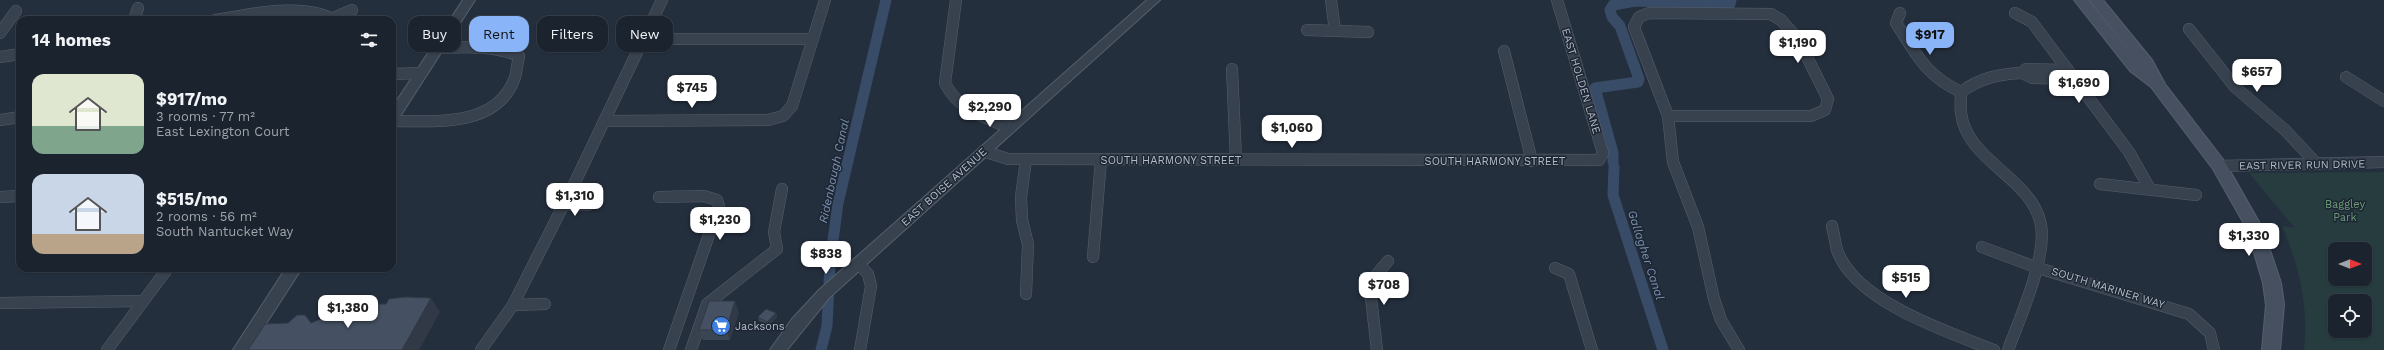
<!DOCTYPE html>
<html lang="en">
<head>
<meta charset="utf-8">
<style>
	body { margin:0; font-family:"Work Sans",sans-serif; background:#282f3a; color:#f1f3f6; height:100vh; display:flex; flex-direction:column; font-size:15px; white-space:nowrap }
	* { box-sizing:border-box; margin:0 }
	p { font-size:13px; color:#a0a4aa }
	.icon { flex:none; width:22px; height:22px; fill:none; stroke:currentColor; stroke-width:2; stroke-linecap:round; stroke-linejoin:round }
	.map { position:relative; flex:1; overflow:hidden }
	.details { position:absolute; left:16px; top:16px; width:380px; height:256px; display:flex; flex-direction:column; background:#1b232e; border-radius:12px; box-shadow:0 1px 3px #0004,0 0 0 1px #39404a }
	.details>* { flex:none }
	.banner { position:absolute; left:408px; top:16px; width:380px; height:36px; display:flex; gap:8px }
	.needle { width:26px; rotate:90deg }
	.fabs { position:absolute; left:2328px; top:242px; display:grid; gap:8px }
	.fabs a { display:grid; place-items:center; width:44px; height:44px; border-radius:8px; background:#1b232e; box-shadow:0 1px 3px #0004,0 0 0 1px #39404a; font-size:20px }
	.price { position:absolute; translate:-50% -34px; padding:0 9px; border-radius:8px; background:#fff; color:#222; font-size:13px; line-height:26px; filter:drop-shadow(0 1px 2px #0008) }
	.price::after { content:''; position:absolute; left:50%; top:24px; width:12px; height:9px; margin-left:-6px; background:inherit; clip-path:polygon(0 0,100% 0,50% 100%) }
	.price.active { background:#8ab4f8; color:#111 }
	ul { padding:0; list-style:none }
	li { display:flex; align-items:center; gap:12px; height:100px; padding:0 16px }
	li span { display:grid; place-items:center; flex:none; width:112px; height:80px; border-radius:12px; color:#555 }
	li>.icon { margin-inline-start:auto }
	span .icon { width:48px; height:48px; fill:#fffc; stroke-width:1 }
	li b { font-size:17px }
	h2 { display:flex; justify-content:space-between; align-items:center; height:48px; padding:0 16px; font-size:17px }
	.tag { padding:0 14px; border-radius:12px; background:#1b232e; box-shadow:0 1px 3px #0004,0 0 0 1px #39404a; font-size:14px; line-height:36px }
	.tag.active { background:#8ab4f8; color:#111 }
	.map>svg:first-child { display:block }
	.green { fill:#263c3f; fill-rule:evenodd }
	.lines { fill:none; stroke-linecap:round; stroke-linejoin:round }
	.canal { stroke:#394c67; stroke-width:11 }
	.minor-casing { stroke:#565f6c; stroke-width:12 }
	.tertiary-casing { stroke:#565f6c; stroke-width:2 }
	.secondary-casing { stroke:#565f6c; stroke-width:2 }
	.minor { stroke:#38414e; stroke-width:11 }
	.tertiary { fill:#38414e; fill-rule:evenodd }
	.secondary { fill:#465061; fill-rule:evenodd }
	.wall { fill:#3b4654 }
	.shaded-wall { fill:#303945 }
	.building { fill:#455162; stroke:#303945 }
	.labels { text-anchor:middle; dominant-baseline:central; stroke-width:3; stroke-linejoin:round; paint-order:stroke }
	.street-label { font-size:11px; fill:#b4bcc9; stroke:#1d2633 }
	.park-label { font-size:11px; fill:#6b9a76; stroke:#1d2633 }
	.poi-label { font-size:11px; fill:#b4bcc9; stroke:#1d2633; text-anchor:start }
	.water-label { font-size:12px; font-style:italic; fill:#7c92b1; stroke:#1d2633 }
</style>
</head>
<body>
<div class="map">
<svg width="2384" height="350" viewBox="0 0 2384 350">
	<rect width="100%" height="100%" fill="#242f3e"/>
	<path class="green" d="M2384,172V350H2304C2309,308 2299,265 2282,226L2295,228L2249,173ZM2335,249H2365V279H2335ZM2335,301H2365V331H2335Z"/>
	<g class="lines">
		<g class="canal">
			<polyline points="1613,162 1613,153 1595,88 1638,82 1639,79 1620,26 1612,17 1610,10 1613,5 1635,1 1730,4 1731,0"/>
			<polyline points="1614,167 1613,195 1663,350"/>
			<polyline points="821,350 827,326 830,263 838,203 886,0"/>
		</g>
		<g class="minor-casing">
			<g id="minor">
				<path d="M956,0L945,83C958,110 984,117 1010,128"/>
				<polyline points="1331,0 1335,31"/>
				<polygon points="1649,13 1771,14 1781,20 1798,39 1828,99 1825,110 1811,116 1668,116 1634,27 1639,17"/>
				<path d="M1900,13L1896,23C1916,54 1926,76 1961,92"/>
				<polyline points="2015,13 2032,22 2129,152 2150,189"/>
				<polyline points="333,18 352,10"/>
				<polyline points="134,20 138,8"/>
				<path d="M216,20C249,14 304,2 334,20"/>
				<polyline points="2189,29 2235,87 2285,130 2317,164"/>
				<polyline points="1307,30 1368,32"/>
				<polyline points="0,33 16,11"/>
				<polyline points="643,39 812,39"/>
				<polyline points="1504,51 1532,161"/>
				<polyline points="0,57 20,54"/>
				<polyline points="1232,69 1236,160"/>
				<polyline points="2068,70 2026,69 2022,73 2032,78 2074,79"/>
				<polyline points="392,74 421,73"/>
				<polyline points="2346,77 2384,101"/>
				<polyline points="1668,116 1673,162 1698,227 1714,299 1721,320 1739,350"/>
				<polyline points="0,120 20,117"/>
				<path d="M392,121C434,121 495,128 514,80C517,73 517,64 519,56C493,45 466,47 438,48"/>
				<polyline points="604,121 768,120 783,116 792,106 825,0"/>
				<polyline points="983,151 1008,159 1599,160 1603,153 1557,0"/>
				<polyline points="1026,160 1021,197 1022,220 1028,244 1026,294"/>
				<polyline points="2219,166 2384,162"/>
				<polyline points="2100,184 2196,195"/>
				<polyline points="0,197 20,196"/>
				<polyline points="659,197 704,196 717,200 719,206 669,350"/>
				<polyline points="563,205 588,205"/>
				<path d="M1832,226C1834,234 1835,242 1837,250C1855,302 1948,332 1994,350"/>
				<polyline points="1982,247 2035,267 2189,314 2210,333 2214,350"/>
				<polyline points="1093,257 1101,160"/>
				<polyline points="859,264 868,274 871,286 860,350"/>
				<polyline points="1555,268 1569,274 1592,350"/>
				<polyline points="0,303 143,301"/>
				<polyline points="513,305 545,304"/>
				<polyline points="107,350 168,268"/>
				<polyline points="481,350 513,305 576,180 662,0"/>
				<polyline points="691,350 707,304 777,249 774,232 782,189"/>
				<polyline points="1377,350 1370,289 1372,280 1388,261"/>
				<path d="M2008,350C2020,318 2047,257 2041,225C2032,177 1967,162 1961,113C1960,106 1961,99 1961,92C1980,78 1999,74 2022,73"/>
			</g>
		</g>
		<g class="tertiary-casing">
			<g id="tertiary">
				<polygon points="463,0 475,0 397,121 392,122 392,108"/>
				<polygon points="1147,0 1160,0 829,298 787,350 770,350 792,319 819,290"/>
				<polygon points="286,268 302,268 249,350 233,350"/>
			</g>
		</g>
		<g class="secondary-casing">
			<polygon id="secondary" points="2074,0 2088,0 2141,65 2089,0 2103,0 2152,60 2165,84 2225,162 2263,229 2281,283 2284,305 2280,350 2262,350 2266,305 2263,283 2247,229 2213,169 2151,87 2130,71"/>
		</g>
		<use href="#minor" class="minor"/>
		<use href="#tertiary" class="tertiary"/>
		<use href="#secondary" class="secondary"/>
	</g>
	<g class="wall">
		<polygon points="739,312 730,340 703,340 699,330"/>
		<polygon points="776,313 777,317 769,325 759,321 758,317"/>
	</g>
	<g class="shaded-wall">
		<polygon points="431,298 440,312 419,350 402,350"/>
		<polygon points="735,301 739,312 730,340 726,330"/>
		<polygon points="776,313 777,317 769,325 767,322"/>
	</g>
	<g class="building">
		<polygon points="405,297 431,298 402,350 248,350 265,324 288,323 297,315 305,315 311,323 330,315 345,322 350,314 358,314 366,304 386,304 389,299"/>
		<polygon points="709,301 735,301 726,330 699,330"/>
		<polygon points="766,309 776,313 767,322 758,317"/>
	</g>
	<defs>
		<g id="supermarket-disc" transform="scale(1)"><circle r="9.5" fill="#3f7fe0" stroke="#1d2633"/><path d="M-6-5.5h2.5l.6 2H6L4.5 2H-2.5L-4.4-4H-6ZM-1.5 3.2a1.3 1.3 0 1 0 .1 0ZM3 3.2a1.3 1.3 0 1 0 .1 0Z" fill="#fff"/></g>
	</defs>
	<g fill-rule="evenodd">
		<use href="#supermarket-disc" x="721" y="326"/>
	</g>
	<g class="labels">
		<g class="street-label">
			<text transform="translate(1581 81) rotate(73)">EAST HOLDEN LANE</text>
			<text x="1171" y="160">SOUTH HARMONY STREET</text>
			<text x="1495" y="161">SOUTH HARMONY STREET</text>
			<text transform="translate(2302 165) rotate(-1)">EAST RIVER RUN DRIVE</text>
			<text transform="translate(944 187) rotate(-42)">EAST BOISE AVENUE</text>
			<text transform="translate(2108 288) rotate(17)">SOUTH MARINER WAY</text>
		</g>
		<g class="park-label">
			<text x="2345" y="204">Baggley<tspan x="2345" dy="13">Park</tspan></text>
		</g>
		<g class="poi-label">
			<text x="735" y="326">Jacksons</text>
		</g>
		<g class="water-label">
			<text transform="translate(834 171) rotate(-78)">Ridenbaugh Canal</text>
			<text transform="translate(1646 255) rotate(72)">Gallagher Canal</text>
		</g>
	</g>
</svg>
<div class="fabs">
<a><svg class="needle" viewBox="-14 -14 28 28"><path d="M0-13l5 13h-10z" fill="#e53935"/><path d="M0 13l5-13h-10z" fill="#a0a4aa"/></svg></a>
<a><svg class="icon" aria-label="locate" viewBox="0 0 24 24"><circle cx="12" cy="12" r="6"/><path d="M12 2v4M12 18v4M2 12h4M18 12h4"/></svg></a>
</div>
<b class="price active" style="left:1930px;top:56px">$917</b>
<b class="price" style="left:1798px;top:64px">$1,190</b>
<b class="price" style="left:2257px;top:93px">$657</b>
<b class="price" style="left:2079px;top:104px">$1,690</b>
<b class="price" style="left:692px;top:109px">$745</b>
<b class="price" style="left:990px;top:128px">$2,290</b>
<b class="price" style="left:1292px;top:149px">$1,060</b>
<b class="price" style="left:575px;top:217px">$1,310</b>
<b class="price" style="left:720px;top:241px">$1,230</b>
<b class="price" style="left:2249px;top:257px">$1,330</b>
<b class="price" style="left:826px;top:275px">$838</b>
<b class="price" style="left:1906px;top:299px">$515</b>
<b class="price" style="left:1384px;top:306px">$708</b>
<b class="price" style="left:348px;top:329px">$1,380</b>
<div class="banner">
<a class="tag">Buy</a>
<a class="tag active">Rent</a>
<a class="tag">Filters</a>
<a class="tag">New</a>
</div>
<section class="details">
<h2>14 homes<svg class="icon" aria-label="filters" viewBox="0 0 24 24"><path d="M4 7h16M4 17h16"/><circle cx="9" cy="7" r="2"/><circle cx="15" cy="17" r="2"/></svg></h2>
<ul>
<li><span style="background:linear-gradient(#dfe7d0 65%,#7fa58c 0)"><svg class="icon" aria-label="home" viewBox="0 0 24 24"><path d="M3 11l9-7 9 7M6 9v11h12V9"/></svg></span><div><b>$917/mo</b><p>3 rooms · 77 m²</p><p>East Lexington Court</p></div></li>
<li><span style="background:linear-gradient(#c9d6e8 75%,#b9a48a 0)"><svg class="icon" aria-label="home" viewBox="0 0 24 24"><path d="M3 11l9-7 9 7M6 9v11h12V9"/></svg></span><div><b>$515/mo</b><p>2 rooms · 56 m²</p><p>South Nantucket Way</p></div></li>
</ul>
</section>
</div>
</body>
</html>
